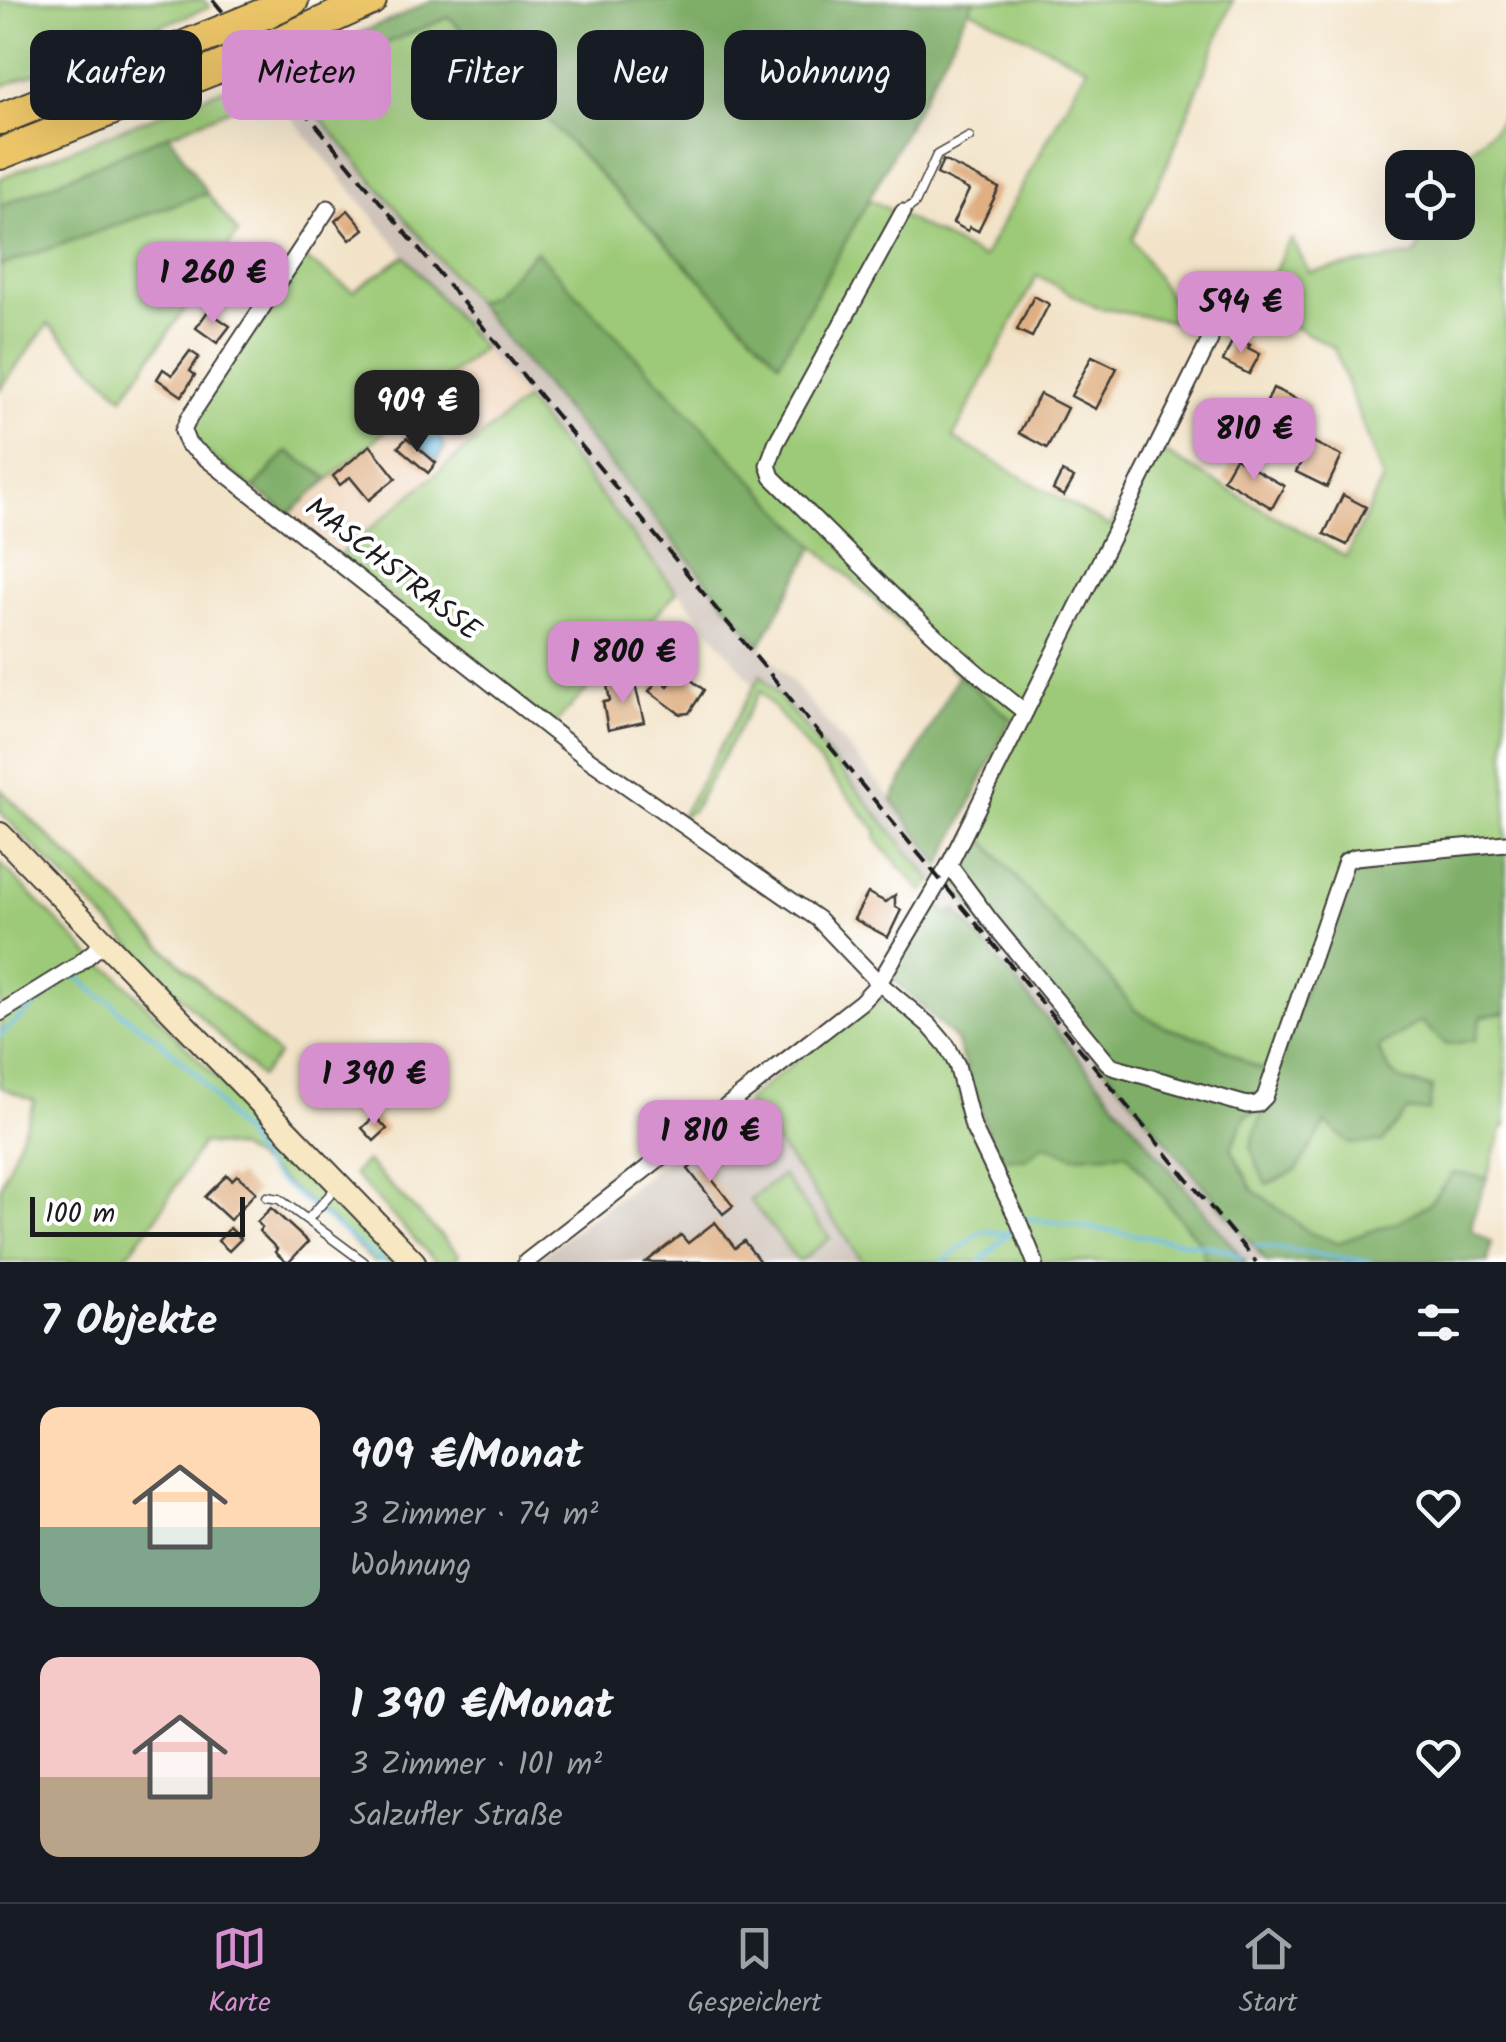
<!DOCTYPE html>
<html lang="de">
<head>
<meta charset="utf-8">
<style>
	body { margin:0; font-family:Kalam,sans-serif; background:#242831; color:#f1f3f6; height:100vh; display:flex; flex-direction:column; font-size:38px; white-space:nowrap }
	* { box-sizing:border-box; margin:0 }
	p { font-size:32px; color:#9ea1a6 }
	.icon { flex:none; width:55px; height:55px; fill:none; stroke:currentColor; stroke-width:2; stroke-linecap:round; stroke-linejoin:round }
	.map { position:relative; height:1262px; overflow:hidden }
	.drawer { display:flex; flex-direction:column; background:#171b24; flex:1 }
	.drawer>* { flex:none }
	.banner { position:absolute; left:30px; top:30px; width:1000px; height:90px; display:flex; gap:20px }
	.controls { position:absolute; left:1385px; top:150px; display:grid; gap:20px }
	.controls a { display:grid; place-items:center; width:90px; height:90px; border-radius:20px; background:#171b24; box-shadow:0 10px 40px #0002; font-size:50px }
	.scale { position:absolute; left:30px; bottom:25px; width:215px; box-sizing:border-box; padding-left:10px; border:5px solid #1c1c1c; border-top:0; font-size:28px; line-height:35px; white-space:nowrap; color:#1c1c1c; -webkit-text-stroke:8px #fff; paint-order:stroke }
	.price { position:absolute; translate:-50% -85px; padding:0 22px; border-radius:20px; background:#d690ce; color:#111; font-size:32px; line-height:65px; filter:drop-shadow(0 2px 5px #0008) }
	.price::after { content:''; position:absolute; left:50%; top:60px; width:30px; height:22px; margin-left:-15px; background:inherit; clip-path:polygon(0 0,100% 0,50% 100%) }
	.price.on { background:#222; color:#fff }
	ul { padding:0; list-style:none }
	li { display:flex; align-items:center; gap:30px; height:250px; padding:0 40px }
	li span { display:grid; place-items:center; flex:none; width:280px; height:200px; border-radius:20px; color:#555 }
	li>.icon { margin-inline-start:auto }
	span .icon { width:120px; height:120px; fill:#fffc; stroke-width:1 }
	li b { font-size:42px }
	h2 { display:flex; justify-content:space-between; align-items:center; height:120px; padding:0 40px; font-size:42px }
	.chip { padding:0 35px; border-radius:20px; background:#171b24; box-shadow:0 10px 40px #0002; font-size:35px; line-height:90px }
	.chip.on { background:#d690ce; color:#111 }
	.menu { display:flex; justify-content:space-around; align-items:center; height:140px; border-top:2px solid #363941; background:#171b24; font-size:28px; color:#9ea1a6 }
	.menu a { display:grid; justify-items:center; gap:5px }
	.menu .on { color:#d690ce }
	.map>svg:first-child { display:block }
	.built { fill:#f0d6bc }
	.industrial { fill:#cec2b9 }
	.green { fill:#9dca78; stroke:#5c734a; stroke-width:2.5; fill-rule:evenodd }
	.forest { fill:#7eae68; stroke:#4d6542; stroke-width:2.5 }
	.water { fill:#65bbe2; stroke:#406c7f; stroke-width:2.5 }
	.lines { fill:none; stroke-linecap:round; stroke-linejoin:round }
	.stream { stroke:#65bbe2; stroke-width:4 }
	.building { fill:#dfaf82 }
	.lane-casing { stroke:#3c3a36; stroke-width:11 }
	.street-casing { stroke:#3c3a36; stroke-width:19 }
	.secondary-casing { stroke:#3c3a36; stroke-width:26 }
	.highway-casing { stroke:#3c3a36; stroke-width:34 }
	.lane { stroke:#fff; stroke-width:8 }
	.street { stroke:#fff; stroke-width:15 }
	.secondary { stroke:#f7e8c3; stroke-width:22 }
	.highway { stroke:#ecc569; stroke-width:30 }
	.rail { stroke:#1c1c1c; stroke-width:4; stroke-dasharray:15 8; stroke-linecap:butt }
	.highway-bridge-casing { stroke:#3c3a36; stroke-width:34; stroke-linecap:butt }
	.highway-bridge { stroke:#ecc569; stroke-width:30 }
	.labels { text-anchor:middle; dominant-baseline:central; stroke-width:8; stroke-linejoin:round; paint-order:stroke }
	.street-label { font-size:30px; fill:#1c1c1c; stroke:#fff }
</style>
</head>
<body>
<div class="map">
<svg width="1506" height="1262" viewBox="0 0 1506 1262">
	<rect width="100%" height="100%" fill="#fff"/>
	<filter id="ink" filterUnits="userSpaceOnUse"><feTurbulence type="fractalNoise" baseFrequency=".01" numOctaves="2"/><feDisplacementMap in="SourceGraphic" scale="20" xChannelSelector="R" yChannelSelector="G"/><feConvolveMatrix kernelMatrix="1 2 1 2 8 2 1 2 1" color-interpolation-filters="sRGB"/></filter>
	<filter id="wash" filterUnits="userSpaceOnUse"><feTurbulence type="fractalNoise" baseFrequency=".0048" numOctaves="4" result="noise"/><feDisplacementMap in="SourceGraphic" scale="40" xChannelSelector="R" yChannelSelector="G"/><feGaussianBlur stdDeviation="2.25" result="paint"/><feColorMatrix in="noise" values="0 0 0 0 0 0 0 0 0 0 0 0 0 0 0 0 0 1.4 0 .05"/><feComposite in="paint" operator="in"/></filter>
	<g filter="url(#wash)">
		<rect width="100%" height="100%" fill="#f2e3c8"/>
		<polygon class="built" points="482,348 525,400 339,555 289,514"/>
		<g class="industrial">
			<polygon points="291,83 760,645 892,799 948,878 1267,1262 1246,1262 1123,1114 1085,1063 955,910 948,915 932,900 939,888 761,676 755,686 525,400 270,92"/>
			<polygon points="746,1101 816,1195 863,1262 533,1262"/>
		</g>
		<g class="green">
			<polygon points="0,0 204,0 210,7 0,87"/>
			<path d="M974,0H1233L1171,156L1132,239L1183,318L1215,320L1240,281L1267,288L1286,246L1292,239L1309,272L1415,255L1429,223L1458,222V168L1453,167L1455,163L1494,129L1506,112V847L1277,1074L1250,1064L1211,1041L1167,1028L1135,1010L1107,975L1062,931L973,827L1025,723L1011,719L958,675L815,546L536,251L491,295L475,302L291,83L449,17L779,362L869,199L983,258L1087,67L969,9ZM1037,275L1095,307L1233,333L1252,304L1334,348L1383,479L1346,557L1153,446L1110,527L953,438Z"/>
			<polygon points="237,83 249,101 0,206 0,178"/>
			<polygon points="207,193 238,233 123,397 48,324 0,389 0,266"/>
			<polygon points="301,256 353,291 405,256 482,348 329,479 287,451 253,489 196,444 191,433 193,421"/>
			<polygon points="525,400 677,592 552,727 339,555"/>
			<polygon points="761,675 933,881 923,892 877,841 876,830 760,691 693,810 680,818"/>
			<polygon points="0,789 147,932 278,1055 260,1077 0,812"/>
			<polygon points="0,863 98,963 115,973 395,1262 373,1262 332,1221 271,1171 238,1148 202,1143 155,1220 121,1262 0,1262 0,1187 35,1101 0,1087"/>
			<polygon points="882,1000 900,1006 931,1035 952,1062 970,1130 996,1158 1045,1144 1071,1155 1127,1153 1201,1244 1205,1262 863,1262 816,1195 746,1101 867,1004"/>
			<path d="M1506,1013V1127H1503L1487,1178L1453,1173L1429,1204L1400,1221L1338,1243L1310,1233L1252,1189L1231,1148L1246,1115L1265,1109L1297,1170L1326,1122L1382,1142L1407,1110L1432,1087C1397,1080 1392,1082 1378,1048L1420,1021Z"/>
			<polygon points="366,1161 459,1254 455,1262 436,1262 353,1174"/>
			<polygon points="782,1175 830,1238 799,1262 750,1200"/>
		</g>
		<g class="forest">
			<polygon points="432,0 974,0 869,199 779,362 449,17 291,83 277,66 396,18"/>
			<polygon points="169,134 207,193 0,266 0,206"/>
			<polygon points="536,251 815,546 760,645 475,302 491,295"/>
			<polygon points="287,451 329,479 289,514 254,489"/>
			<polygon points="958,675 1011,719 941,865 892,800"/>
			<path d="M973,827L1062,931L1107,975L1135,1010L1167,1028L1211,1041L1250,1064L1276,1074L1346,868L1356,861L1506,847V1013L1482,1016L1475,1040L1447,1045L1420,1021L1378,1048C1392,1083 1398,1080 1432,1088L1429,1111H1407L1382,1142L1350,1144L1326,1123L1297,1170L1266,1185L1250,1147L1264,1109L1246,1115L1231,1148L1252,1189L1310,1233L1338,1243L1400,1221L1429,1204L1453,1173L1487,1178L1474,1214L1471,1230L1491,1242L1488,1262H1267L948,878Z"/>
			<path d="M932,900L948,915L956,910C1054,1026 1149,1145 1246,1262H1205L1201,1244L1127,1153L1074,1156L1045,1144L1025,1159L996,1158L956,1040L890,976Z"/>
		</g>
		<path class="water" d="M417,426C432,426 440,434 444,448L437,461L413,440Z"/>
		<g class="lines">
			<g class="stream">
				<polyline points="70,977 74,975 79,978 101,997 110,1001 121,1013 157,1038 198,1076 234,1125 244,1135 254,1154 272,1175 363,1248 383,1262"/>
				<polyline points="0,1035 62,982"/>
				<polyline points="1025,1218 1208,1246 1228,1250 1237,1256 1241,1256"/>
				<polyline points="1256,1245 1370,1262"/>
				<polyline points="943,1262 979,1233 986,1231 1008,1234 1015,1227"/>
				<polyline points="980,1262 1008,1234"/>
			</g>
		</g>
		<g id="blocks">
			<g class="building">
				<polygon points="943,160 999,188 978,231 970,227 968,231 953,223 969,190 937,174"/>
				<polygon points="348,210 364,229 350,240 335,221"/>
				<polygon points="1034,296 1049,304 1032,337 1017,330"/>
				<polygon points="208,311 230,326 217,343 196,328"/>
				<polygon points="1234,337 1250,345 1248,348 1260,354 1249,374 1223,361"/>
				<polygon points="190,351 199,357 190,371 195,375 182,396 157,379 163,369 172,375"/>
				<polygon points="1092,356 1117,368 1096,409 1071,396"/>
				<polygon points="1273,388 1310,405 1304,417 1293,412 1283,432 1309,445 1311,441 1342,456 1327,487 1296,472 1303,458 1253,434"/>
				<polygon points="1040,394 1067,408 1047,448 1019,433"/>
				<polygon points="407,438 436,463 428,473 398,447"/>
				<polygon points="370,445 396,478 369,500 350,477 340,485 333,476"/>
				<polygon points="1235,458 1284,486 1272,508 1223,479"/>
				<polygon points="1062,472 1074,478 1064,496 1053,490"/>
				<polygon points="1343,495 1366,507 1347,545 1324,534"/>
				<polygon points="680,671 704,690 689,713 680,714 649,691 659,679 668,686"/>
				<polygon points="634,680 644,722 608,730 603,702 610,701 607,685"/>
				<polygon points="868,893 886,902 895,895 895,906 901,910 888,937 854,919"/>
				<polygon points="362,1063 374,1091 359,1097 357,1090 322,1104 314,1084"/>
				<polygon points="375,1116 387,1129 374,1141 362,1128"/>
				<polygon points="703,1157 712,1169 707,1173 733,1206 723,1214 688,1169"/>
				<polygon points="227,1175 232,1180 237,1175 256,1192 230,1220 205,1197"/>
				<polygon points="271,1208 308,1242 289,1262 286,1262 275,1252 277,1249 259,1231 262,1227 257,1222"/>
				<polygon points="715,1222 735,1248 744,1241 760,1262 646,1262 681,1235 688,1243"/>
				<polygon points="230,1228 241,1239 229,1251 218,1241"/>
			</g>
		</g>
	</g>
	<g filter="url(#ink)">
		<use href="#blocks" fill-opacity="0" stroke="#3c3a36" stroke-width="2.5"/>
		<g class="lines">
			<g class="lane-casing">
				<g id="lane">
					<polyline points="903,212 915,203 937,155 969,137"/>
					<polyline points="1210,340 1238,295 1250,289"/>
					<polyline points="267,1197 279,1199 364,1262"/>
					<polyline points="308,1219 338,1186"/>
				</g>
			</g>
			<g class="street-casing">
				<g id="street">
					<polyline points="328,208 189,418 183,431 188,444 584,756 818,919 879,983 929,1025 947,1046 957,1065 973,1127 1018,1220 1035,1262"/>
					<path d="M903,212L776,443L768,465L772,477C854,558 934,641 1025,712"/>
					<polyline points="949,865 989,919 1107,1062 1113,1067 1247,1105 1258,1104 1265,1097 1346,861 1355,857 1506,843"/>
					<polyline points="0,1013 76,966 105,942"/>
					<polyline points="526,1262 861,1002 879,983 949,865 1210,340"/>
				</g>
			</g>
			<g class="secondary-casing">
				<polyline id="secondary" points="0,834 414,1262"/>
			</g>
			<g class="highway-casing">
				<g id="highway">
					<polyline points="268,12 293,0"/>
					<polyline points="290,37 371,0"/>
					<polyline points="0,119 192,43"/>
					<polyline points="0,154 212,70"/>
				</g>
			</g>
			<use href="#lane" class="lane"/>
			<use href="#street" class="street"/>
			<use href="#secondary" class="secondary"/>
			<use href="#highway" class="highway"/>
			<polyline class="rail" points="213,0 1256,1262"/>
			<g class="highway-bridge-casing">
				<g id="highway-bridge">
					<polyline points="192,43 268,12"/>
					<polyline points="212,70 290,37"/>
				</g>
			</g>
			<use href="#highway-bridge" class="highway-bridge"/>
		</g>
	</g>
	<g class="labels">
		<g class="street-label">
			<text transform="translate(392 570) rotate(38)">MASCHSTRASSE</text>
		</g>
	</g>
</svg>
<div class="controls">
<a><svg class="icon" aria-label="locate" viewBox="0 0 24 24"><circle cx="12" cy="12" r="6"/><path d="M12 2v4M12 18v4M2 12h4M18 12h4"/></svg></a>
</div>
<div class="scale">100 m</div>
<b class="price" style="left:213px;top:327px">1 260 €</b>
<b class="price" style="left:1241px;top:356px">594 €</b>
<b class="price on" style="left:417px;top:455px">909 €</b>
<b class="price" style="left:1254px;top:483px">810 €</b>
<b class="price" style="left:623px;top:706px">1 800 €</b>
<b class="price" style="left:374px;top:1128px">1 390 €</b>
<b class="price" style="left:710px;top:1185px">1 810 €</b>
<div class="banner">
<a class="chip">Kaufen</a>
<a class="chip on">Mieten</a>
<a class="chip">Filter</a>
<a class="chip">Neu</a>
<a class="chip">Wohnung</a>
</div>
</div>
<section class="drawer">
<h2>7 Objekte<svg class="icon" aria-label="filters" viewBox="0 0 24 24"><path d="M4 7h16M4 17h16"/><circle cx="9" cy="7" r="2"/><circle cx="15" cy="17" r="2"/></svg></h2>
<ul>
<li><span style="background:linear-gradient(#ffd9b3 60%,#7fa58c 0)"><svg class="icon" aria-label="home" viewBox="0 0 24 24"><path d="M3 11l9-7 9 7M6 9v11h12V9"/></svg></span><div><b>909 €/Monat</b><p>3 Zimmer · 74 m²</p><p>Wohnung</p></div><svg class="icon" aria-label="heart" viewBox="0 0 24 24"><path d="M12 20l-8-8c-3-5 5-10 8-4 3-6 11-1 8 4z"/></svg></li>
<li><span style="background:linear-gradient(#f6c9c9 60%,#b9a48a 0)"><svg class="icon" aria-label="home" viewBox="0 0 24 24"><path d="M3 11l9-7 9 7M6 9v11h12V9"/></svg></span><div><b>1 390 €/Monat</b><p>3 Zimmer · 101 m²</p><p>Salzufler Straße</p></div><svg class="icon" aria-label="heart" viewBox="0 0 24 24"><path d="M12 20l-8-8c-3-5 5-10 8-4 3-6 11-1 8 4z"/></svg></li>
</ul>
</section>
<nav class="menu">
<a class="on"><svg class="icon" aria-label="map" viewBox="0 0 24 24"><path d="M3 6l6-2 6 2 6-2v14l-6 2-6-2-6 2zM9 4v14M15 6v14"/></svg>Karte</a>
<a><svg class="icon" aria-label="saved" viewBox="0 0 24 24"><path d="M7 4h10v16l-5-4-5 4z"/></svg>Gespeichert</a>
<a><svg class="icon" aria-label="home" viewBox="0 0 24 24"><path d="M3 11l9-7 9 7M6 9v11h12V9"/></svg>Start</a>
</nav>
</body>
</html>
